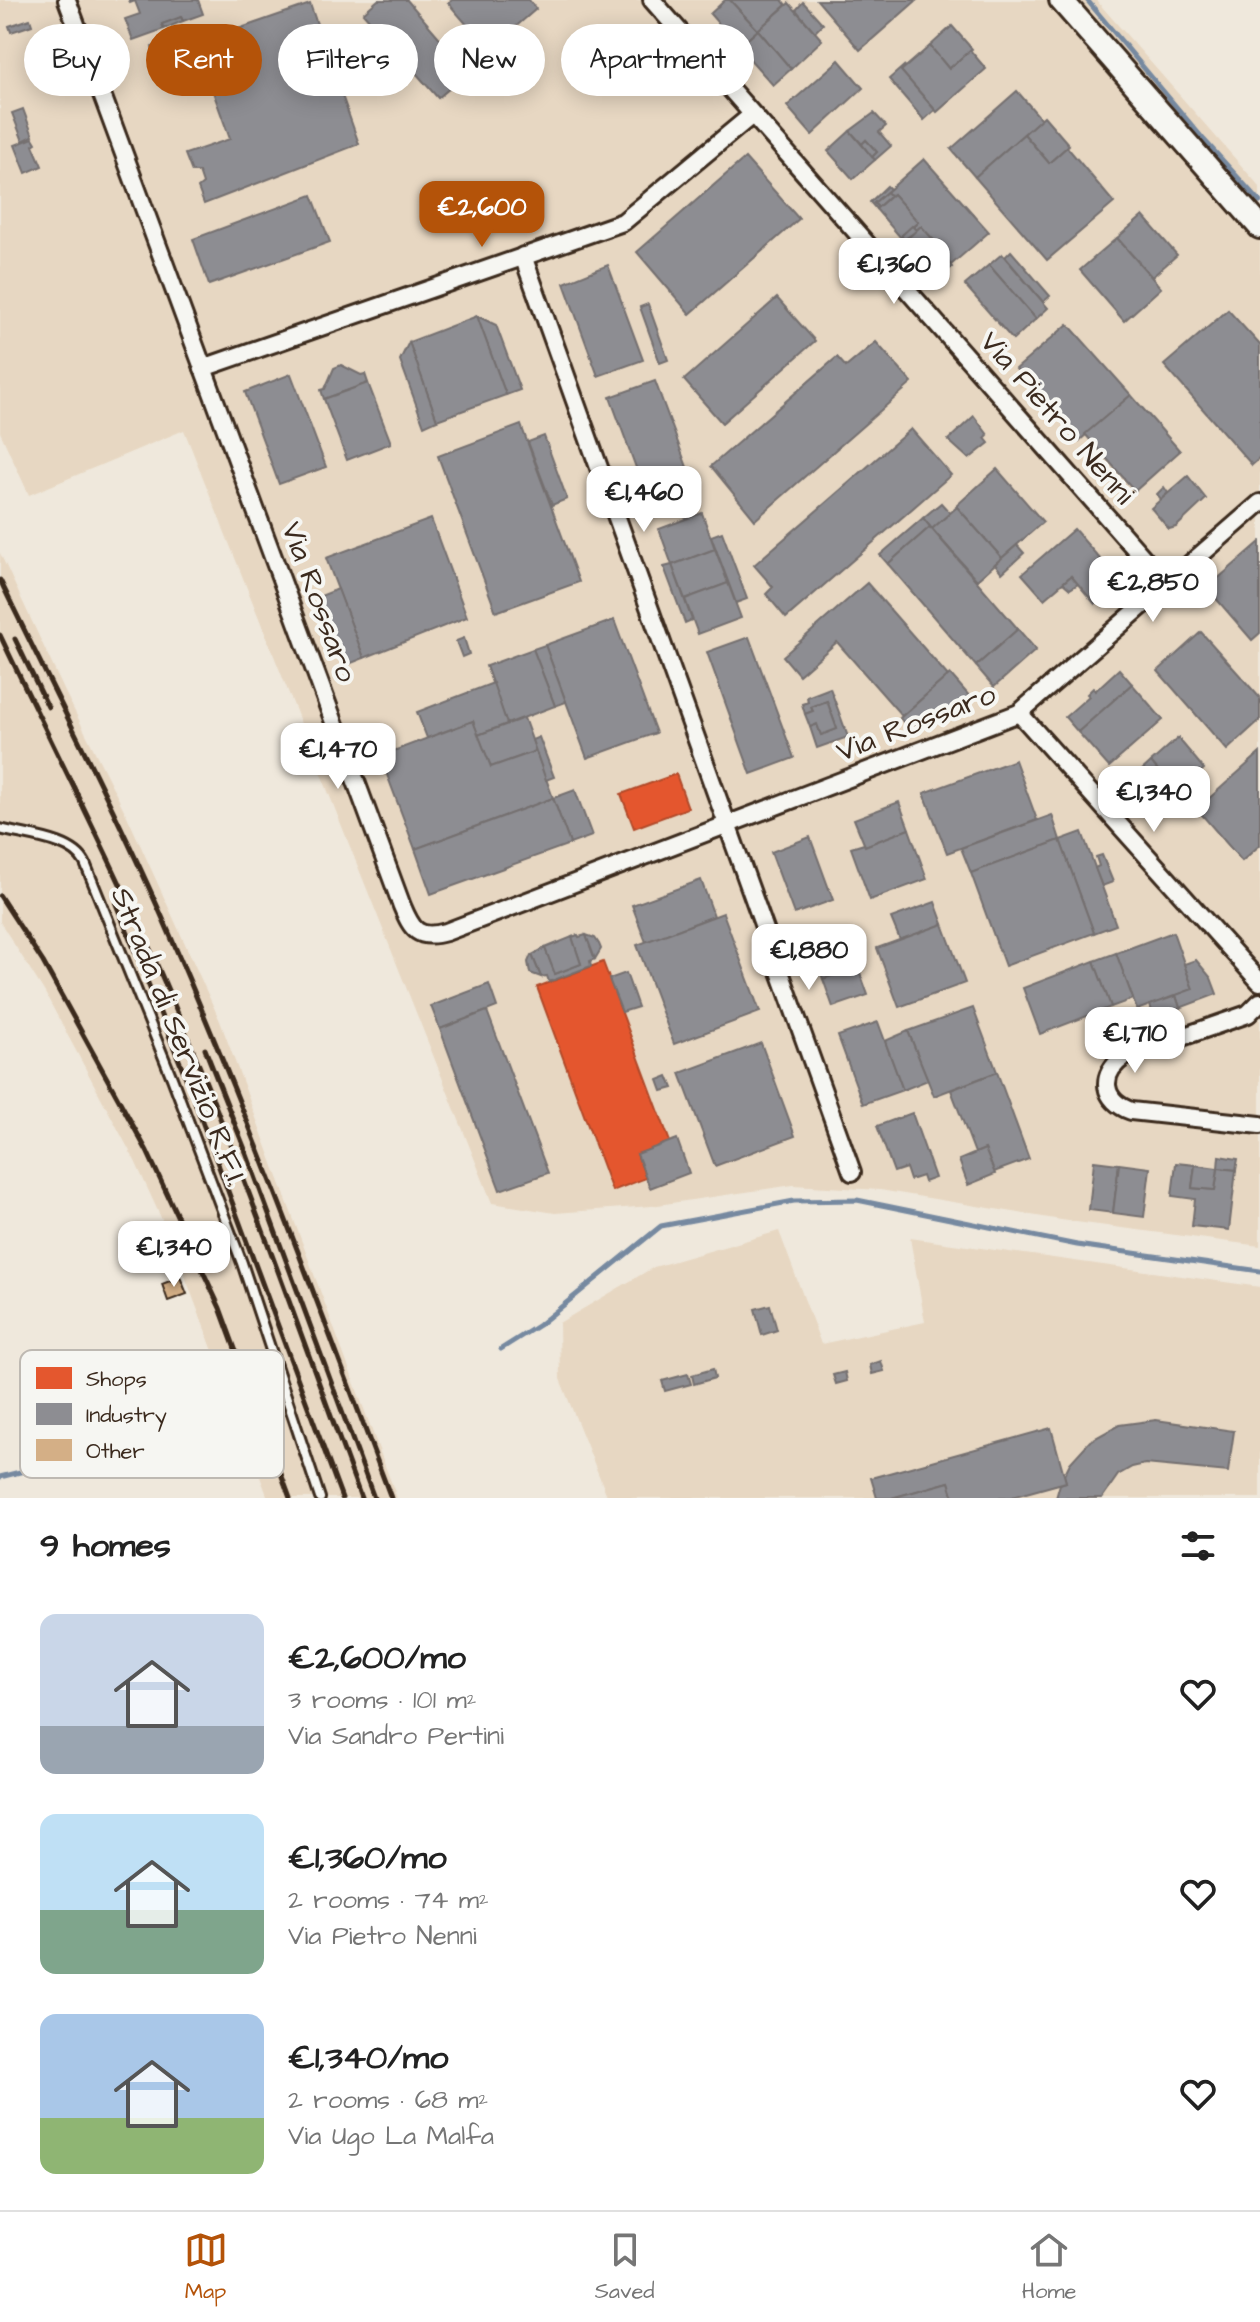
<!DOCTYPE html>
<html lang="en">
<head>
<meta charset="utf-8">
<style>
	body { margin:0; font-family:"Architects Daughter",sans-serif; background:#f2f2f2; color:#222; height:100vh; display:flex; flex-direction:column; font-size:30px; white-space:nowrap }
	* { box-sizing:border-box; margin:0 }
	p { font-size:26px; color:#767676 }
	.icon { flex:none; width:44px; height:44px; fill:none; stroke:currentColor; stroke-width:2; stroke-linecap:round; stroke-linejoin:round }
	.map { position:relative; height:1498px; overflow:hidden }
	.sheet { display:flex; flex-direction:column; background:#fff; flex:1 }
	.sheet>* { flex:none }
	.top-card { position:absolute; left:24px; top:24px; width:800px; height:72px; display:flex; gap:16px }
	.price { position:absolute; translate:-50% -68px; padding:0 18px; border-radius:16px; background:#fff; color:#222; font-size:26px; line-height:52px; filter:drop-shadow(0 2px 4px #0008) }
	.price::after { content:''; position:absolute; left:50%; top:48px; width:24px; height:18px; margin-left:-12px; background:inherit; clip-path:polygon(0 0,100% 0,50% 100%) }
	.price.current { background:#b45309; color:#fff }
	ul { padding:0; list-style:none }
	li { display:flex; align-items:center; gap:24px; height:200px; padding:0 40px }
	li span { display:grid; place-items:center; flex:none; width:224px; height:160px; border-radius:16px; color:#555 }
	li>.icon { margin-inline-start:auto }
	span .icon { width:96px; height:96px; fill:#fffc; stroke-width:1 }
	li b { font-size:34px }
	h2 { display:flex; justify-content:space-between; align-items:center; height:96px; padding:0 40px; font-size:34px }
	.chip { padding:0 28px; border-radius:36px; background:#fff; box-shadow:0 4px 20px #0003; font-size:28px; line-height:72px }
	.chip.current { background:#b45309; color:#fff }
	.tab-bar { display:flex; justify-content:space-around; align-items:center; height:112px; border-top:2px solid #e0e0e0; background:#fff; font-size:22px; color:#767676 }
	.tab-bar a { display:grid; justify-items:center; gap:4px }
	.tab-bar .current { color:#b45309 }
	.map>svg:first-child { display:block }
	.built { fill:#e7d7c2 }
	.shops { fill:#e4572e; stroke:#b14a29; stroke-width:2 }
	.industry { fill:#8d8d92; stroke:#746f6f; stroke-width:2 }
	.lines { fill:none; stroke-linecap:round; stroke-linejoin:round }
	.stream { stroke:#7689a0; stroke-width:5 }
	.building { fill:#d4af86; stroke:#3b2a1e; stroke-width:2 }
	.service-casing { stroke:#3b2a1e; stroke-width:14 }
	.minor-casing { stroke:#3b2a1e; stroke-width:22 }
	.secondary-casing { stroke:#3b2a1e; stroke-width:28 }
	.service { stroke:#f6f6f2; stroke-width:8 }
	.minor { stroke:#f6f6f2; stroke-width:16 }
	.secondary { stroke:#f6f6f2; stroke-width:22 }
	.rail { stroke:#3b2a1e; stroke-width:5 }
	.labels { text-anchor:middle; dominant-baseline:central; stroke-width:8; stroke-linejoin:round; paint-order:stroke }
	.street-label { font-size:30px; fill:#3b2a1e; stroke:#f6f6f2 }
	.key { fill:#f6f6f2; stroke:#beb9b2; stroke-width:2 }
	.key-label { font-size:22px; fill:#3b2a1e }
</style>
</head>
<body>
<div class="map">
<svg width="1260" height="1498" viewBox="0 0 1260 1498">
	<rect width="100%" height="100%" fill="#efe8dc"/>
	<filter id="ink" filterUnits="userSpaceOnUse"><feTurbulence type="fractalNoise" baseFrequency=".0125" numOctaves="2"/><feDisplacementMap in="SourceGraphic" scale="16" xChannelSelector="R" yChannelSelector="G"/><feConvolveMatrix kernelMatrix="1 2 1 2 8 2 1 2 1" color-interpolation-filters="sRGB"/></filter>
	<g filter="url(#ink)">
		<g class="built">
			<polygon points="0,0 1096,0 1260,187 1260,1246 1061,1220 880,1190 793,1185 651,1206 555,1213 492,1203 184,430 29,495 0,432"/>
			<polygon points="0,553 65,692 128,818 220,1021 397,1498 268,1498 173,1244 135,1161 44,991 0,922"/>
			<polygon points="779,1231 821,1344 925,1322 910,1238 1260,1287 1260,1498 608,1498 560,1379 559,1323 654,1267"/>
		</g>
		<g class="shops">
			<polygon points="676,774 688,808 634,828 621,794"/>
			<polygon points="603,962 670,1142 637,1154 646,1178 612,1191 537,987"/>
		</g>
		<g class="industry">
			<polygon points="129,0 198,0 203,14 183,21 181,17 172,21 162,24 164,29 133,40 125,19 140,14 135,1 130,3"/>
			<polygon points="378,0 407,0 469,72 438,98 363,13"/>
			<polygon points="452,0 529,0 536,9 489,50 448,3"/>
			<polygon points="725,0 730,0 758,30 739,47 710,14"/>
			<polygon points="730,0 782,0 786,5 758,30"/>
			<polygon points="817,0 917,0 860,50"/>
			<polygon points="803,2 823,24 815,32 796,10"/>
			<polygon points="789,3 822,40 791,69 758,30"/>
			<polygon points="310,4 359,144 204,204 198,188 203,184 199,172 192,172 185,154 230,139 212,89 231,83 215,37"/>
			<polygon points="181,17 183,21 164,29 162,24"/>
			<polygon points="30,19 32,25 11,32 9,26"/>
			<polygon points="952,26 972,49 949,69 930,46"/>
			<polygon points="758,30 791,69 773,85 739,47"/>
			<polygon points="182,36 184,42 154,54 152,47"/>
			<polygon points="930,46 949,69 970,50 986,69 937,112 901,71"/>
			<polygon points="839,60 863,88 812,135 787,106"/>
			<polygon points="905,65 901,71 935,110 924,120 889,79"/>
			<polygon points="1017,91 1041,119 975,177 951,149"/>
			<polygon points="23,109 33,136 23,141 12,113"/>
			<polygon points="874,113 886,126 879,132 891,146 875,160 872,157 877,152 866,140 862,144 850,131"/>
			<polygon points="1044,116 1069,145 1049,163 1024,134"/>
			<polygon points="850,131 875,160 853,179 828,151"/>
			<polygon points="1024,134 1049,163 1067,147 1114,203 1047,260 975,177"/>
			<polygon points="33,138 36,143 33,145 42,166 26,173 15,145"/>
			<polygon points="866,140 877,152 872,157 862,144"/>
			<polygon points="745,158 799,219 690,314 637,252"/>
			<polygon points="924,159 989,232 951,265 944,258 947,255 921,226 916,230 914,227 918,222 893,194 890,196 887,192"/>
			<polygon points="887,186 890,189 874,203 878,207 876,209 870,202"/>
			<polygon points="887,192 890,196 878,207 874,203"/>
			<polygon points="893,194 918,222 902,235 901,238 876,209"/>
			<polygon points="312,195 330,242 209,285 193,239"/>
			<polygon points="1143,216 1177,255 1152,277 1117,238"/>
			<polygon points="912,226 917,231 903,240 902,235"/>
			<polygon points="921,226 947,255 944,258 949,263 936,274 931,269 929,270 903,240 906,240"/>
			<polygon points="1117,238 1161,288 1124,321 1080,270"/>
			<polygon points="1011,251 1050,296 1043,302 1005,257"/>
			<polygon points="1002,254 1048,308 1036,319 989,265"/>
			<polygon points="949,263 952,267 937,280 929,270 931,269 936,274"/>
			<polygon points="608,265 643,360 598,376 564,283"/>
			<polygon points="989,265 1036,319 1013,340 965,285"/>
			<polygon points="777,298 815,341 722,423 684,380"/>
			<polygon points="648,304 668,360 660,363 640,307"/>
			<polygon points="1228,310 1260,345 1260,458 1252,465 1164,365"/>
			<polygon points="477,316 496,325 520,390 506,395"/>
			<polygon points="477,316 506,395 437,420 409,342"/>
			<polygon points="1068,324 1131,395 1079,441 1016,369"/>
			<polygon points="409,342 437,420 424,426 400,360"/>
			<polygon points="876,342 912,383 755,520 711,466 837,357 846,367"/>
			<polygon points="341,365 361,375 365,374 368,383 324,399 321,390 325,389 334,368"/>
			<polygon points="291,374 326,467 279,484 245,392"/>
			<polygon points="655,381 694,486 649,503 610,397"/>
			<polygon points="368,383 391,443 347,460 324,399"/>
			<polygon points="1131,395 1180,451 1135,491 1085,434"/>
			<polygon points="974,416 988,435 985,438 989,443 969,459 948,440"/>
			<polygon points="521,425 579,582 496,612 438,456"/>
			<polygon points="911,429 951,475 786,618 766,594 773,587 754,565"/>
			<polygon points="544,436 567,499 552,505 528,442"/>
			<polygon points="997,469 1043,522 1002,558 956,506"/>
			<polygon points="1188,476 1206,499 1176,527 1169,529 1151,508"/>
			<polygon points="1164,487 1168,493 1161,499 1157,494"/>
			<polygon points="941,503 950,513 932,529 923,518"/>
			<polygon points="957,507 1002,558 977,580 932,529"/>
			<polygon points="702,513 715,549 672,565 659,529"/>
			<polygon points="923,518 930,527 888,564 880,555"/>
			<polygon points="431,519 467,617 364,658 326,558"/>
			<polygon points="930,527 1018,629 976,666 888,564"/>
			<polygon points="1074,529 1120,582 1095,604 1071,576 1044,599 1022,574"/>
			<polygon points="722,532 747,599 736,603 711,536"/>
			<polygon points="1260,542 1260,633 1252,640 1207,588"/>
			<polygon points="1017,545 1024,553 1002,573 995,564"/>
			<polygon points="715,549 728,583 685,599 672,565"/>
			<polygon points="672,565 692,620 685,623 664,567"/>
			<polygon points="1071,576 1078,584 1070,589 1063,583"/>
			<polygon points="728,583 741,618 698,634 685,599"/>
			<polygon points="867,583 948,676 902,716 837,642 799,675 783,656"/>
			<polygon points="338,589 364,658 344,666 318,597"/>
			<polygon points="614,620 656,733 587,758 545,645"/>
			<polygon points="1018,629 1036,650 994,687 976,666"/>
			<polygon points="1201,632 1260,698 1260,720 1227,750 1158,671"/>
			<polygon points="749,637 794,758 751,774 707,652"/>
			<polygon points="464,638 469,654 462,657 456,641"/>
			<polygon points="545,645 566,702 555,706 533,649"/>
			<polygon points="533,649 555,706 507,724 486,666"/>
			<polygon points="1119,669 1132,684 1078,732 1065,717 1089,696 1087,694 1093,688 1095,691"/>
			<polygon points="950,674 971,698 959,708 907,727 900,718"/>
			<polygon points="493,683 507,724 478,735 473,721 427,738 417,712"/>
			<polygon points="1132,684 1163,720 1109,767 1078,732"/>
			<polygon points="830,688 848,737 817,748 810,727 817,724 821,735 837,729 827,701 811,707 813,711 805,714 802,704 808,702 807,697"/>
			<polygon points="827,701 837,729 821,735 817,724 810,727 805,714 813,711 811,707"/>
			<polygon points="524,718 536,751 491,767 478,735"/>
			<polygon points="473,721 491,767 536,751 553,798 415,849 380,756"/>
			<polygon points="539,737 554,777 546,780 532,740"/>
			<polygon points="1178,738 1204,769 1177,793 1151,762"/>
			<polygon points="1260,753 1260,845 1242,861 1197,809"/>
			<polygon points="1015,760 1037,820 947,853 924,793"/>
			<polygon points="1151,762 1177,793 1156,813 1129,782"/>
			<polygon points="575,790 592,836 570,844 553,798"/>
			<polygon points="553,798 570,844 431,894 415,849"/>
			<polygon points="899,802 909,829 865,846 854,819"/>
			<polygon points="1052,815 1060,840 971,873 961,848"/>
			<polygon points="909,829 927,879 870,900 851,848 864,844 865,846"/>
			<polygon points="1082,832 1116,925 1094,933 1060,840"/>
			<polygon points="810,837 833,900 794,914 771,852"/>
			<polygon points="1060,840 1094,933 1005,966 971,873"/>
			<polygon points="1102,855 1113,882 1102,886 1095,868 1099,866 1096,857"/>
			<polygon points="701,880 714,916 646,942 632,905"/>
			<polygon points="935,902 943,924 900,940 891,918"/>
			<polygon points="723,913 760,1012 674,1044 637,945"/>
			<polygon points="943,924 965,983 899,1007 877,948"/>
			<polygon points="837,932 840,940 827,945 824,937"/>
			<polygon points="1173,932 1193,989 1137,1010 1116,953"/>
			<polygon points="578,935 579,937 586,935 595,959 590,961 591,966 549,982 547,976 541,977 532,955 545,948 555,974 581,964 572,937"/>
			<polygon points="586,935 595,938 599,944 601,949 595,959"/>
			<polygon points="572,937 581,964 555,974 545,948"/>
			<polygon points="824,937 827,945 815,949 812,941"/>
			<polygon points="847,937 858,967 823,979 813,950"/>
			<polygon points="1116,953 1133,999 1111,1007 1094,961"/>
			<polygon points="531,955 532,955 541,977 530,973 528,962"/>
			<polygon points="1196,960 1211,978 1217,994 1180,1008 1176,995 1193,989 1184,964"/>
			<polygon points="1094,961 1111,1007 1040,1034 1023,988"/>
			<polygon points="858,967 868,995 833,1007 823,979"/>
			<polygon points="626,973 638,1007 622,1012 609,979"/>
			<polygon points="489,984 497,1007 440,1029 431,1006"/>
			<polygon points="1176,996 1180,1008 1154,1017 1150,1005"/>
			<polygon points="973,1008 997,1072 934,1096 908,1031"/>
			<polygon points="487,1011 548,1173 500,1190 440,1029"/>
			<polygon points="878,1022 903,1090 863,1104 838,1036"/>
			<polygon points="908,1031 928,1080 903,1090 885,1041"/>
			<polygon points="761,1043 795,1136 715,1166 680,1073"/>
			<polygon points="997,1072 1029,1159 994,1172 985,1149 975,1153 951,1090"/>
			<polygon points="668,1076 673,1088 662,1091 658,1080"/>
			<polygon points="912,1113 935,1178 924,1182 922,1176 910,1180 906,1168 894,1172 877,1126"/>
			<polygon points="677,1139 689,1173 650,1188 637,1154"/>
			<polygon points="985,1149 995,1174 968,1185 959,1160"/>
			<polygon points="1219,1156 1238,1159 1236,1170 1218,1168"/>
			<polygon points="1094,1161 1119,1164 1113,1213 1089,1210"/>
			<polygon points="1176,1163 1195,1165 1192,1188 1215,1190 1218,1168 1236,1170 1229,1230 1192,1226 1195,1199 1172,1196"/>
			<polygon points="1119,1164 1150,1168 1144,1217 1113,1213"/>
			<polygon points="1195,1165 1218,1168 1215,1190 1192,1188"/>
			<polygon points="770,1305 777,1330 762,1335 755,1309"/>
			<polygon points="881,1361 884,1371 872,1374 870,1365"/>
			<polygon points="713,1369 715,1378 694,1384 692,1375"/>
			<polygon points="845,1372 847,1381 836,1384 833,1375"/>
			<polygon points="688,1374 691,1384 665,1391 662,1381"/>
			<polygon points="1156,1420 1234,1431 1228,1472 1145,1464 1132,1467 1118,1475 1102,1498 1056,1498 1060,1484 1066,1482 1064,1475 1070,1463 1090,1441 1119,1425"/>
			<polygon points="1051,1428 1066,1482 1008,1498 954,1498 949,1482 892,1498 877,1498 871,1478"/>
			<polygon points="949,1482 954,1498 892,1498 895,1497"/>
		</g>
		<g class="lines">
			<g class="stream">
				<polyline points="1087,0 1204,140 1260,202"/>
				<polyline points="501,1349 539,1325 661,1226 794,1201 857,1200 1077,1245 1260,1271"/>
				<polyline points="0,1477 80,1457 123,1457 169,1469 227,1454"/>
			</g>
		</g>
		<polygon class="building" points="180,1277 187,1294 168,1301 162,1284"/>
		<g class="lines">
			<g class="service-casing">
				<path id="service" d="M0,829C26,836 73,839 85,863L172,1078L242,1263L320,1498"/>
			</g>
			<g class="minor-casing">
				<g id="minor">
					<path d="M67,0L402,906C412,930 418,940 446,932L1019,713L1260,503"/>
					<polyline points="652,0 1167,585"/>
					<polyline points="523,256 852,1172"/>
					<polyline points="203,368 623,222 752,115"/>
					<polyline points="1019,713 1260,982"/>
					<path d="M1260,1002L1248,1014L1124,1057C1098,1075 1103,1101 1131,1111L1260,1125"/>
				</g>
			</g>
			<g class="secondary-casing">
				<polyline id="secondary" points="1061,0 1260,227"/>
			</g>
			<use href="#service" class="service"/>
			<use href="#minor" class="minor"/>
			<use href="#secondary" class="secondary"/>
			<g class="rail">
				<path d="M0,580C57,698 118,815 170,935C250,1120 320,1309 391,1498"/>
				<path d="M0,635C57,755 118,873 170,995C240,1160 299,1330 361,1498"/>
				<polyline points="15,639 48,707"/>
				<polyline points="0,896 43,962 147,1151 220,1308 290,1498"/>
				<polyline points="116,904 183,1070 342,1498"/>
				<polyline points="205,1049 246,1152 374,1498"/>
			</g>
		</g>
	</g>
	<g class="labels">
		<g class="street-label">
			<text transform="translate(1057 418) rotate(49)">Via Pietro Nenni</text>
			<text transform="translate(319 602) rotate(70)">Via Rossaro</text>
			<text transform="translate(916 723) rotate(-21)">Via Rossaro</text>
			<text transform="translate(179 1036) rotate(68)">Strada di Servizio R.F.I.</text>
		</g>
	</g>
	<rect x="20" y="1350" width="264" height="128" rx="12" class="key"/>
	<rect x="36" y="1367" width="36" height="22" fill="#e4572e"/>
	<rect x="36" y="1403" width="36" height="22" fill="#8d8d92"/>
	<rect x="36" y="1439" width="36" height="22" fill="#d4af86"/>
	<g class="key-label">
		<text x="86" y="1386">Shops</text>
		<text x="86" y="1422">Industry</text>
		<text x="86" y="1458">Other</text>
	</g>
</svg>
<b class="price current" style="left:482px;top:249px">€2,600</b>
<b class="price" style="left:894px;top:306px">€1,360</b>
<b class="price" style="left:644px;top:534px">€1,460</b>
<b class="price" style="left:1153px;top:624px">€2,850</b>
<b class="price" style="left:338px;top:791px">€1,470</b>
<b class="price" style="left:1154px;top:834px">€1,340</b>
<b class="price" style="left:809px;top:992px">€1,880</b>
<b class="price" style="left:1135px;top:1075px">€1,710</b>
<b class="price" style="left:174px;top:1289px">€1,340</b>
<div class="top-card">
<a class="chip">Buy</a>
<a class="chip current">Rent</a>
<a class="chip">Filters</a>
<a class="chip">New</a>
<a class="chip">Apartment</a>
</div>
</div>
<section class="sheet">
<h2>9 homes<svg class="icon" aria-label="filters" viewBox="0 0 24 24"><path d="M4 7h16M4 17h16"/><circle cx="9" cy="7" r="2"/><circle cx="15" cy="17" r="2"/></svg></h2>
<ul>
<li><span style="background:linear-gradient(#c9d6e8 70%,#9aa5b1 0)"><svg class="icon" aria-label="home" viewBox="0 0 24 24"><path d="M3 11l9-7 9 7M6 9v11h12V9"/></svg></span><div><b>€2,600/mo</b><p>3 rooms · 101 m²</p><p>Via Sandro Pertini</p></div><svg class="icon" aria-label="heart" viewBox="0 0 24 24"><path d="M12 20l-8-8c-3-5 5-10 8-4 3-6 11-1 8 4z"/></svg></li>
<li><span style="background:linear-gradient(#bfe0f5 60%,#7fa58c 0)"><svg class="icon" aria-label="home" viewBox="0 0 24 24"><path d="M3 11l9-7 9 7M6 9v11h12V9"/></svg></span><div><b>€1,360/mo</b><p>2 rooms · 74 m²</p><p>Via Pietro Nenni</p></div><svg class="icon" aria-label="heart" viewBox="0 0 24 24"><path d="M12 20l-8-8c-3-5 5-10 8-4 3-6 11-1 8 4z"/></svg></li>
<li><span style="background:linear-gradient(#a9c7e8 65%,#8fb573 0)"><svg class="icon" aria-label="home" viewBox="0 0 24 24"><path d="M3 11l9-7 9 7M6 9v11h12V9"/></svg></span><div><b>€1,340/mo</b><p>2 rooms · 68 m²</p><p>Via Ugo La Malfa</p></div><svg class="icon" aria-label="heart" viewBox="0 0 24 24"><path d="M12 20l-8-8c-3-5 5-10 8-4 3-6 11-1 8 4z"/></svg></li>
</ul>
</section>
<nav class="tab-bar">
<a class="current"><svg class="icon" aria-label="map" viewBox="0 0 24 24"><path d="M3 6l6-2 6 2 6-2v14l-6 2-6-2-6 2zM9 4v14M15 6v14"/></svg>Map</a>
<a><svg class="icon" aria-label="saved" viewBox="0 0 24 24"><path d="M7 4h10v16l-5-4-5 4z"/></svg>Saved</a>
<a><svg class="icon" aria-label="home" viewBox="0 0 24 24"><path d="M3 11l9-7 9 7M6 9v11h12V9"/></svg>Home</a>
</nav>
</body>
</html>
